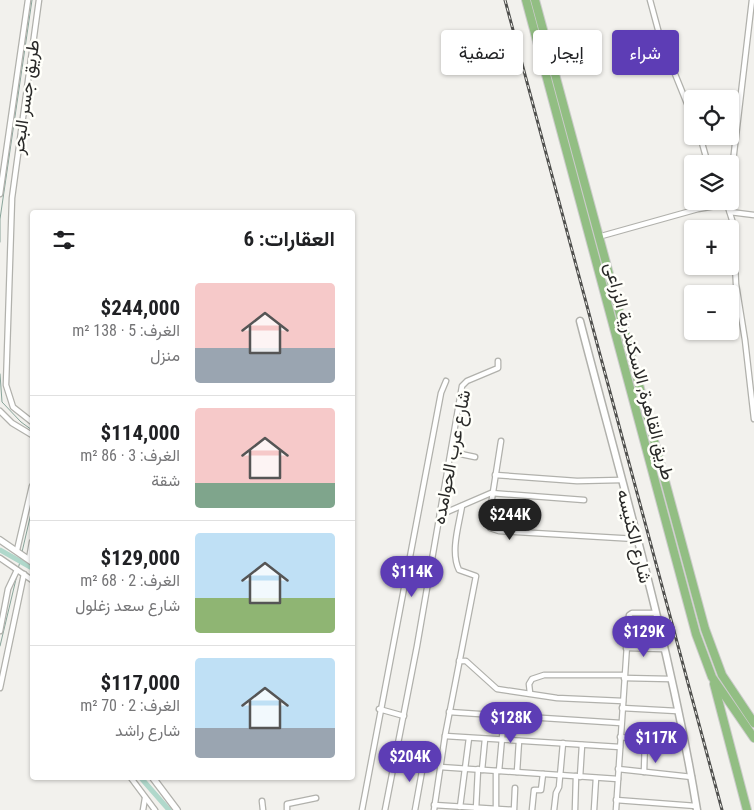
<!DOCTYPE html>
<html lang="ar">
<head>
<meta charset="utf-8">
<style>
	body { margin:0; font-family:"Roboto Condensed",Vazirmatn,sans-serif; background:#f2f2f2; color:#202124; direction:rtl; height:100vh; display:flex; flex-direction:column; font-size:19px; white-space:nowrap }
	* { box-sizing:border-box; margin:0 }
	p { font-size:16px; color:#757577 }
	.icon { flex:none; width:28px; height:28px; fill:none; stroke:currentColor; stroke-width:2; stroke-linecap:round; stroke-linejoin:round }
	.map { position:relative; flex:1; overflow:hidden; direction:ltr }
	.sheet { position:absolute; left:30px; top:210px; width:325px; height:570px; display:flex; flex-direction:column; background:#fff; border-radius:5px; box-shadow:0 1px 4px #0004; direction:rtl }
	.sheet>* { flex:none }
	.hud { position:absolute; left:370px; top:30px; width:309px; height:45px; direction:rtl; display:flex; gap:10px }
	.buttons { position:absolute; left:684px; top:90px; display:grid; gap:10px }
	.buttons a { display:grid; place-items:center; width:55px; height:55px; border-radius:5px; background:#fff; box-shadow:0 1px 4px #0004; font-size:25px }
	.price { position:absolute; translate:-50% -42px; padding:0 11px; border-radius:18px; background:#5d3db5; color:#fff; font-size:16px; line-height:32px; filter:drop-shadow(0 1px 2px #0008) }
	.price::after { content:''; position:absolute; left:50%; top:30px; width:15px; height:11px; margin-left:-8px; background:inherit; clip-path:polygon(0 0,100% 0,50% 100%) }
	.price.on { background:#222; color:#fff }
	ul { padding:0; list-style:none }
	li { display:flex; align-items:center; gap:15px; height:125px; padding:0 20px }
	li+li { border-top:1px solid #e0e0e0 }
	li span { display:grid; place-items:center; flex:none; width:140px; height:100px; border-radius:5px; color:#555 }
	li>.icon { margin-inline-start:auto }
	span .icon { width:60px; height:60px; fill:#fffc; stroke-width:1 }
	li b { font-size:21px }
	h2 { display:flex; justify-content:space-between; align-items:center; height:60px; padding:0 20px; font-size:21px }
	.chip { padding:0 18px; border-radius:5px; background:#fff; box-shadow:0 1px 4px #0004; font-size:18px; line-height:45px }
	.chip.on { background:#5d3db5; color:#fff }
	.map>svg:first-child { display:block }
	.lines { fill:none; stroke-linecap:round; stroke-linejoin:round }
	.stream { stroke:#88a49a; stroke-width:1 }
	.canal { stroke:#b0d8cb; stroke-width:5 }
	.minor-casing { stroke:#b1b1ac; stroke-width:7 }
	.tertiary-casing { stroke:#b1b1ac; stroke-width:8 }
	.secondary-casing { stroke:#b1b1ac; stroke-width:9 }
	.trunk-casing { stroke:#cccccb; stroke-width:10 }
	.minor { stroke:#fff; stroke-width:4.5 }
	.tertiary { stroke:#fff; stroke-width:5.5 }
	.secondary { stroke:#fff; stroke-width:6 }
	.trunk { stroke:#92be83; stroke-width:8 }
	.rail-casing { stroke:#50504e; stroke-width:3 }
	.rail { stroke:#fffffa; stroke-width:1; stroke-dasharray:4; stroke-linecap:butt }
	.labels { text-anchor:middle; dominant-baseline:central; stroke-width:5; stroke-linejoin:round; paint-order:stroke }
	.street-label { font-size:18px; fill:#292928; stroke:#fffffa }
</style>
</head>
<body>
<div class="map">
<svg width="754" height="810" viewBox="0 0 754 810">
	<rect width="100%" height="100%" fill="#f2f1ed"/>
	<g class="lines">
		<g class="stream">
			<polyline points="0,242 0,219 32,0"/>
			<polyline points="0,374 2,402 21,422 32,430"/>
			<polyline points="22,552 32,509"/>
			<polyline points="18,569 21,558"/>
			<polyline points="0,646 17,575"/>
		</g>
		<g class="canal">
			<polyline points="0,550 32,568"/>
			<polyline points="141,778 169,810"/>
		</g>
		<g class="minor-casing">
			<g id="minor">
				<polyline points="650,0 660,37 692,116"/>
				<polyline points="700,136 708,164"/>
				<polyline points="730,187 752,0"/>
				<polyline points="0,194 28,0"/>
				<polyline points="727,204 733,223 736,284 745,340 754,419"/>
				<polyline points="730,212 754,215"/>
				<polyline points="598,237 698,209 727,204"/>
				<polyline points="0,411 12,423 32,435"/>
				<polyline points="32,422 13,407 6,385 12,198 39,0"/>
				<polyline points="501,441 488,524 490,528 499,531 636,539"/>
				<polyline points="451,452 475,457"/>
				<polyline points="495,475 577,481 621,480"/>
				<polyline points="440,515 491,493 584,500"/>
				<polyline points="17,550 32,486"/>
				<polyline points="0,558 32,580"/>
				<polyline points="29,559 32,542"/>
				<polyline points="0,631 8,589 17,570"/>
				<polyline points="626,648 663,649"/>
				<polyline points="459,661 466,661 497,689 557,698 623,701"/>
				<polyline points="624,678 670,679"/>
				<polyline points="0,688 24,574"/>
				<polyline points="530,693 529,684 532,679 544,675 624,675"/>
				<polyline points="622,708 677,711"/>
				<polyline points="379,709 404,716"/>
				<polyline points="449,712 621,723"/>
				<polyline points="445,736 620,747"/>
				<polyline points="620,737 684,744"/>
				<polyline points="440,767 618,779"/>
				<polyline points="618,769 692,777"/>
				<polyline points="482,770 485,739"/>
				<polyline points="499,771 504,716"/>
				<polyline points="517,772 519,741"/>
				<polyline points="644,772 645,740"/>
				<polyline points="580,777 582,745"/>
				<polyline points="131,778 155,810"/>
				<polyline points="616,800 696,806"/>
				<polyline points="262,801 263,810"/>
				<polyline points="434,805 514,810 515,788"/>
				<polyline points="460,807 469,738"/>
				<polyline points="476,809 478,769"/>
				<polyline points="496,809 496,771"/>
				<polyline points="143,810 145,798"/>
				<polyline points="287,810 287,804 316,798"/>
				<polyline points="362,810 441,393 446,381"/>
				<polyline points="385,810 417,646 462,386 467,381 498,368 498,361"/>
				<polyline points="415,810 424,760"/>
				<path d="M434,810L445,736L476,576L459,570C450,552 459,525 462,506"/>
				<polyline points="532,810 534,790 541,790 543,774"/>
				<polyline points="554,810 556,793 559,787 563,743"/>
				<polyline points="575,810 576,776"/>
				<polyline points="594,810 596,778"/>
				<polyline points="616,810 629,615 632,613 655,613"/>
			</g>
		</g>
		<g class="tertiary-casing">
			<g id="tertiary">
				<polyline points="0,540 32,562"/>
				<polyline points="153,778 177,810"/>
			</g>
		</g>
		<g class="secondary-casing">
			<path id="secondary" d="M580,321C622,483 670,645 697,810"/>
		</g>
		<g class="trunk-casing">
			<g id="trunk">
				<polyline points="526,0 696,634 712,677 754,738"/>
				<polyline points="535,0 705,629 722,675 754,723"/>
				<polyline points="714,684 747,810"/>
			</g>
		</g>
		<use href="#minor" class="minor"/>
		<use href="#tertiary" class="tertiary"/>
		<use href="#secondary" class="secondary"/>
		<use href="#trunk" class="trunk"/>
		<g class="rail-casing">
			<polyline id="rail" points="505,0 722,810"/>
		</g>
		<use href="#rail" class="rail"/>
	</g>
	<g class="labels">
		<g class="street-label">
			<text transform="translate(25 97) rotate(-82)">طريق جسر البحر</text>
			<text transform="translate(640 371) rotate(75)">طريق القاهرة, الاسكندرية الزراعى</text>
			<text transform="translate(451 457) rotate(-79)">شارع عرب الحوامده</text>
			<text transform="translate(635 536) rotate(76)">شارع الكنيسه</text>
		</g>
	</g>
</svg>
<div class="buttons">
<a><svg class="icon" aria-label="locate" viewBox="0 0 24 24"><circle cx="12" cy="12" r="6"/><path d="M12 2v4M12 18v4M2 12h4M18 12h4"/></svg></a>
<a><svg class="icon" aria-label="layers" viewBox="0 0 24 24"><path d="M12 4l9 5-9 5-9-5zM3 14l9 5 9-5"/></svg></a>
<a>+</a>
<a>−</a>
</div>
<b class="price on" style="left:510px;top:541px">$244K</b>
<b class="price" style="left:412px;top:598px">$114K</b>
<b class="price" style="left:644px;top:658px">$129K</b>
<b class="price" style="left:511px;top:744px">$128K</b>
<b class="price" style="left:656px;top:764px">$117K</b>
<b class="price" style="left:410px;top:783px">$204K</b>
<div class="hud">
<a class="chip on">شراء</a>
<a class="chip">إيجار</a>
<a class="chip">تصفية</a>
</div>
<section class="sheet">
<h2>العقارات: 6<svg class="icon" aria-label="filters" viewBox="0 0 24 24"><path d="M4 7h16M4 17h16"/><circle cx="9" cy="7" r="2"/><circle cx="15" cy="17" r="2"/></svg></h2>
<ul>
<li><span style="background:linear-gradient(#f6c9c9 65%,#9aa5b1 0)"><svg class="icon" aria-label="home" viewBox="0 0 24 24"><path d="M3 11l9-7 9 7M6 9v11h12V9"/></svg></span><div><b>$244,000</b><p>الغرف: 5 · 138 m²</p><p>منزل</p></div></li>
<li><span style="background:linear-gradient(#f6c9c9 75%,#7fa58c 0)"><svg class="icon" aria-label="home" viewBox="0 0 24 24"><path d="M3 11l9-7 9 7M6 9v11h12V9"/></svg></span><div><b>$114,000</b><p>الغرف: 3 · 86 m²</p><p>شقة</p></div></li>
<li><span style="background:linear-gradient(#bfe0f5 65%,#8fb573 0)"><svg class="icon" aria-label="home" viewBox="0 0 24 24"><path d="M3 11l9-7 9 7M6 9v11h12V9"/></svg></span><div><b>$129,000</b><p>الغرف: 2 · 68 m²</p><p>شارع سعد زغلول</p></div></li>
<li><span style="background:linear-gradient(#bfe0f5 70%,#9aa5b1 0)"><svg class="icon" aria-label="home" viewBox="0 0 24 24"><path d="M3 11l9-7 9 7M6 9v11h12V9"/></svg></span><div><b>$117,000</b><p>الغرف: 2 · 70 m²</p><p>شارع راشد</p></div></li>
</ul>
</section>
</div>
</body>
</html>
